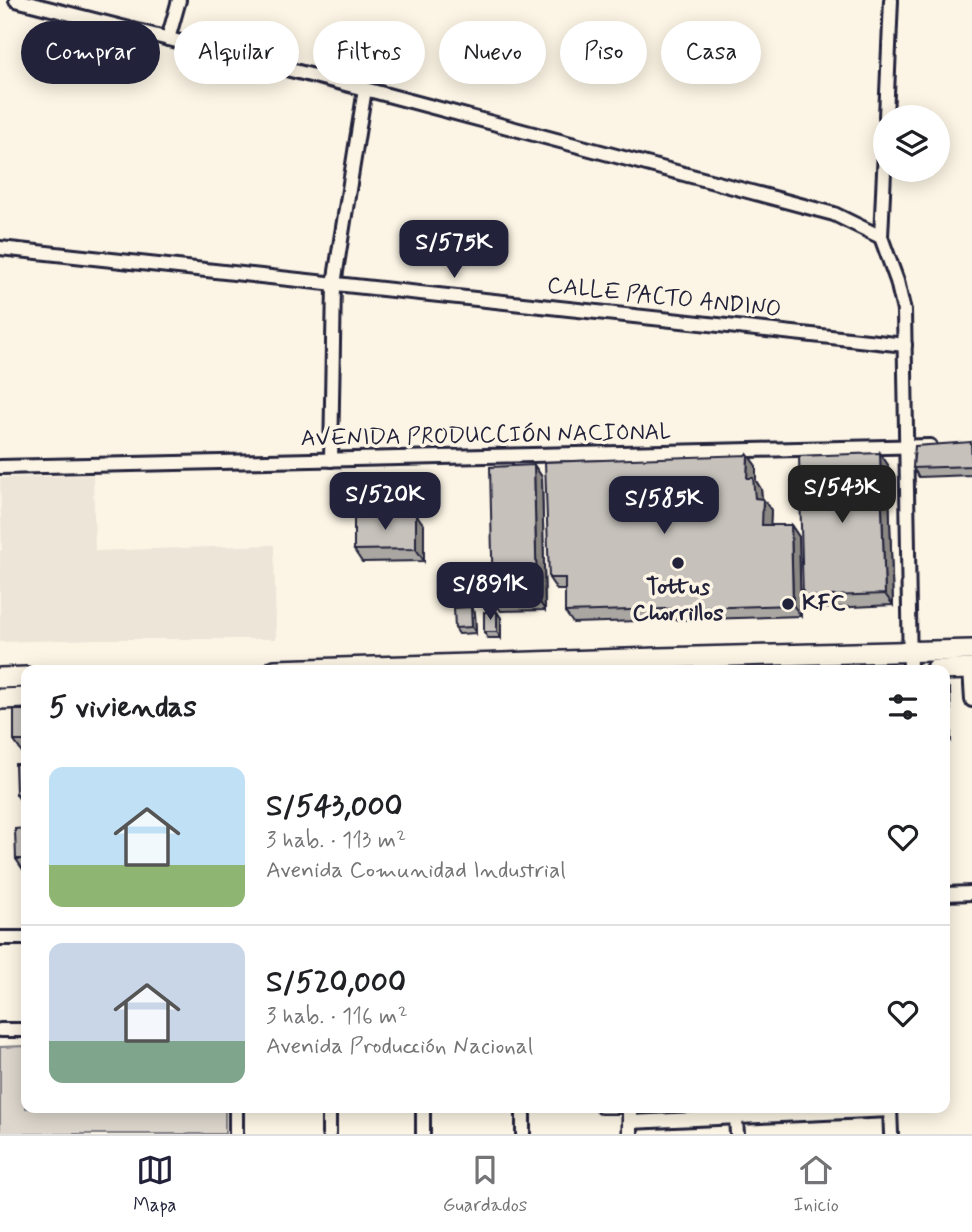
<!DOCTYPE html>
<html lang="es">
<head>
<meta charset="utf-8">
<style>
	body { margin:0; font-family:Mynerve,sans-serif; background:#f6f6f6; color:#202124; height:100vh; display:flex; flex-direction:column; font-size:26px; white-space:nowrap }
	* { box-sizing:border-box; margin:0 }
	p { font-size:23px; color:#757577 }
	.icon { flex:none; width:38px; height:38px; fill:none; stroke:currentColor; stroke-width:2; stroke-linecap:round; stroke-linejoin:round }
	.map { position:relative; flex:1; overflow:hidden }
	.panel { position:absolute; left:21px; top:665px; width:929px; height:448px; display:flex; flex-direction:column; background:#fff; border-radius:14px; box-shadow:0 4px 18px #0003 }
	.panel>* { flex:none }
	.banner { position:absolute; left:21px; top:21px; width:931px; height:63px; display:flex; gap:14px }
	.tools { position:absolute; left:873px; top:105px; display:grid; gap:14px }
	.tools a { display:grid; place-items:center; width:77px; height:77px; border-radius:50%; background:#fff; box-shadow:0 4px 18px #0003; font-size:35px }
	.price { position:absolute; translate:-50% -60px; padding:0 16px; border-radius:14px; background:#22223b; color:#fff; font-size:23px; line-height:46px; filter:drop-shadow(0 2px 4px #0008) }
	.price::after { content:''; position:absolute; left:50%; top:42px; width:21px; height:16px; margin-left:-10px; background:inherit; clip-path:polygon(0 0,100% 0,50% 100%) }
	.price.on { background:#222; color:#fff }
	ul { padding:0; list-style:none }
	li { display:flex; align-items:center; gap:21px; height:175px; padding:0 28px }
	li+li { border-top:2px solid #e0e0e0 }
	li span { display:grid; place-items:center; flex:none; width:196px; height:140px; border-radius:14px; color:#555 }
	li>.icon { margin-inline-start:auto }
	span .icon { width:84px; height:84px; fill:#fffc; stroke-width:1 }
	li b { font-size:30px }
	h2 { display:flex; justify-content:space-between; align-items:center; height:84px; padding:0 28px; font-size:30px }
	.tag { padding:0 24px; border-radius:32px; background:#fff; box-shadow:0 4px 18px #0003; font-size:24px; line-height:63px }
	.tag.on { background:#22223b; color:#fff }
	.menu { display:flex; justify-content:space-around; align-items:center; height:98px; border-top:2px solid #e0e0e0; background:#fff; font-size:19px; color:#757577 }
	.menu a { display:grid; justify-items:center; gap:4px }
	.menu .on { color:#22223b }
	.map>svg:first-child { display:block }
	.built { fill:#ece5d8 }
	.green { fill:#dcd6cc; stroke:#7f7c84; stroke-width:2 }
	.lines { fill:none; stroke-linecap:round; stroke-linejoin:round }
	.pedestrian-casing { stroke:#22223b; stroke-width:14 }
	.minor-casing { stroke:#22223b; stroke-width:18 }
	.tertiary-casing { stroke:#22223b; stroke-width:19 }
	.primary-casing { stroke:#22223b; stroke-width:24 }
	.pedestrian { stroke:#fcf5e5; stroke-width:9 }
	.minor { stroke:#fcf5e5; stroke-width:12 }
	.tertiary { stroke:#fcf5e5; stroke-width:14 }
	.primary { stroke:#fcf5e5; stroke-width:19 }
	.wall { fill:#aaa6a1; stroke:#22223b; stroke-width:2 }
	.shaded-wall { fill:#8b8783; stroke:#22223b; stroke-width:2 }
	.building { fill:#c6c1bb; stroke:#22223b; stroke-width:2 }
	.poi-dot { fill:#22223b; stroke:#fcf5e5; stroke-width:2.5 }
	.labels { text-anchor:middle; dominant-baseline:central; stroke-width:7; stroke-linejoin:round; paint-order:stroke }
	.street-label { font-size:23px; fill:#22223b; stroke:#fcf5e5 }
	.poi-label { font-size:23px; font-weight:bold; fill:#22223b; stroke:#fcf5e5 }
</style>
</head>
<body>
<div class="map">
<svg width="972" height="1134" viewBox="0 0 972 1134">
	<rect width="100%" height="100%" fill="#fcf5e5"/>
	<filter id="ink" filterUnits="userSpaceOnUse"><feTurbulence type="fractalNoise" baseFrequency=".0143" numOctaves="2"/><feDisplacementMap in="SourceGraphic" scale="14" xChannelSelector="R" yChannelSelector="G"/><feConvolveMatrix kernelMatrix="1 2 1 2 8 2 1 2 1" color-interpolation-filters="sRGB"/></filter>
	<g filter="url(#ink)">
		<polygon class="built" points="93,475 95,551 274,545 276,639 98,639 0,642 0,551 2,550 0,478"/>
		<polygon class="green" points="26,1046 26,1108 225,1108 225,1134 0,1134 0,1047"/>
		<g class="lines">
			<g class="pedestrian-casing">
				<polyline id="pedestrian" points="601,1108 630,1108"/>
			</g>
			<g class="minor-casing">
				<g id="minor">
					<polyline points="16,0 365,89 834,214 881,237"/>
					<polyline points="168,39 179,0"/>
					<polyline points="886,117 891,0"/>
					<polyline points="886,128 881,237 897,281 904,311 910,670"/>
					<polyline points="0,248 905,345"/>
					<polyline points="331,460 334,284 365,89"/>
					<polyline points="0,467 930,446"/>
					<polyline points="970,669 972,700"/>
					<polyline points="945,894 972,893"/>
					<polyline points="0,938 26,938"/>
					<polyline points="0,1030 26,1030"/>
					<polyline points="236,1108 236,1134"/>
					<polyline points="423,1108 423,1134"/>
					<polyline points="890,1108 891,1134"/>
					<polyline points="736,1118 737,1134"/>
					<polyline points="630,1122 890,1110"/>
					<polyline points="329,1134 329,1108"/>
					<polyline points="523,1134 523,1108"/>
				</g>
			</g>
			<g class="tertiary-casing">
				<polyline id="tertiary" points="630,1134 630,1108"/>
			</g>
			<g class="primary-casing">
				<g id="primary">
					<polyline points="275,670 658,658 972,650"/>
					<polyline points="935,670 972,669"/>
					<polyline points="0,678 26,677"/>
					<polyline points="0,699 26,698"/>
				</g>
			</g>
			<use href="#pedestrian" class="pedestrian"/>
			<use href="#minor" class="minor"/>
			<use href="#tertiary" class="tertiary"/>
			<use href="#primary" class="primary"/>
		</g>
		<g class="wall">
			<polygon points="971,442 972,475 919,477 913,468"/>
			<polygon points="880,453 888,465 893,605 811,609 803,597"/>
			<polygon points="748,455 756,466 756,481 761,489 762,498 771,510 770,525 791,525 799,537 801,616 573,623 565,612 565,590 557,590 549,578"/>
			<polygon points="534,465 542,477 545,610 501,611 493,600"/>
			<polygon points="424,525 424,561 362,562 354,550"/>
			<polygon points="497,612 501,618 501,638 488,638 484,632"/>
			<polygon points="475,613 476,633 459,634 455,628"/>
			<polygon points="945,683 950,690 951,740 945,740"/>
			<polygon points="26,710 26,758 14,741"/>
			<polygon points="26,764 26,809 16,794"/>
			<polygon points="26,828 26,874 16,859"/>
			<polygon points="195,1108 224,1108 224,1109 196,1109"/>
		</g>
		<g class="shaded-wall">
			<polygon points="880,453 888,465 893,605 885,594"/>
			<polygon points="748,455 756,466 756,481 761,489 763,509 763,499 771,510 770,536 762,525 755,498 747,478"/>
			<polygon points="534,465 542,477 545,610 537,598"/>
			<polygon points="416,514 424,525 424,561 416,549"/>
			<polygon points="791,525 799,537 801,616 793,605"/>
			<polygon points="471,607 475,613 476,633 472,627"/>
			<polygon points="497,612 501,618 501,638 497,632"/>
			<polygon points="945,683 950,690 951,740 945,731"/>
		</g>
		<g class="building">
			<polygon points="971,442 972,466 913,468 915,446"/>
			<polygon points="880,453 885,594 803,597 799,456"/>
			<polygon points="748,455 747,478 753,478 755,498 763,499 762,525 791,525 793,605 565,612 565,578 549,578 545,462"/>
			<polygon points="534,465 537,598 493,600 490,467"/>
			<polygon points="354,514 416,514 416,549 354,550"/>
			<polygon points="471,607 472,627 455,628 454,608"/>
			<rect x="484" y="612" width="13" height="20"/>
			<rect x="14" y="710" width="12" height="31"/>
			<polygon points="15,764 26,764 26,794 16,794"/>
			<polygon points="26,828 26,859 16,859 15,829"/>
		</g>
	</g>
	<g class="poi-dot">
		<circle cx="678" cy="563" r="7"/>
		<circle cx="788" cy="604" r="7"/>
	</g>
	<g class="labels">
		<g class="street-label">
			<text transform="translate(664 298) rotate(6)">CALLE PACTO ANDINO</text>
			<text transform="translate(486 436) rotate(-1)">AVENIDA PRODUCCIÓN NACIONAL</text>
		</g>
		<g class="poi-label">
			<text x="678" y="588">Tottus<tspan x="678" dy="26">Chorrillos</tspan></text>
			<text x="802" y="604" text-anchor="start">KFC</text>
		</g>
	</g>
</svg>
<div class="tools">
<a><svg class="icon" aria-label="layers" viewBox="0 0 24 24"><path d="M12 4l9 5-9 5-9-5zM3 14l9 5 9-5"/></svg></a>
</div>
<b class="price" style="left:454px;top:280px">S/575K</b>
<b class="price on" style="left:842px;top:525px">S/543K</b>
<b class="price" style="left:385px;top:532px">S/520K</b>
<b class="price" style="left:664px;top:536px">S/585K</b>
<b class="price" style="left:490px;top:622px">S/891K</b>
<div class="banner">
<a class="tag on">Comprar</a>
<a class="tag">Alquilar</a>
<a class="tag">Filtros</a>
<a class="tag">Nuevo</a>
<a class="tag">Piso</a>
<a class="tag">Casa</a>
</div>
<section class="panel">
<h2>5 viviendas<svg class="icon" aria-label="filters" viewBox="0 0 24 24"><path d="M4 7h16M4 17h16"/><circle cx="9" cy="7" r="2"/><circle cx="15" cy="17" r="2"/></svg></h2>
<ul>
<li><span style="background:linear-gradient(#bfe0f5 70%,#8fb573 0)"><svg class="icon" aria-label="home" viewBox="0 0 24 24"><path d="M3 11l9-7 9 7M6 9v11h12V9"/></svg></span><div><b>S/543,000</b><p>3 hab. · 113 m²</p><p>Avenida Comunidad Industrial</p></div><svg class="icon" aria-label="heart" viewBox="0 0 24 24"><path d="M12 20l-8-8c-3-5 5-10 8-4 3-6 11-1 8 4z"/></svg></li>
<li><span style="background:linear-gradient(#c9d6e8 70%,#7fa58c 0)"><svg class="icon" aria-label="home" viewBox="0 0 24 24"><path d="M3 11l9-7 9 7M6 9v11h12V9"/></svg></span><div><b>S/520,000</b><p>3 hab. · 116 m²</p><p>Avenida Producción Nacional</p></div><svg class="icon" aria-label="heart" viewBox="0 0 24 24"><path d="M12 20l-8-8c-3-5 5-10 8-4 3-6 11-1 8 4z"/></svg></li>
</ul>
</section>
</div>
<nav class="menu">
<a class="on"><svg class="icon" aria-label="map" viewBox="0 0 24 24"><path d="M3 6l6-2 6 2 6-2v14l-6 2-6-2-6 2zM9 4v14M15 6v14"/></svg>Mapa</a>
<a><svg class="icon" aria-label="saved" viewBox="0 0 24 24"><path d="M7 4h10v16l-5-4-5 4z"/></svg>Guardados</a>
<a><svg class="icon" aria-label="home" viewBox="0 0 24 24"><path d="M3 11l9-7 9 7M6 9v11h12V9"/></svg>Inicio</a>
</nav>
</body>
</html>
